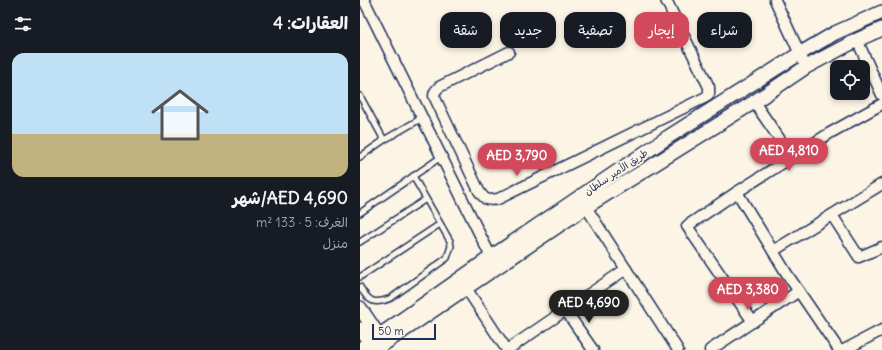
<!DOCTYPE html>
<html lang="ar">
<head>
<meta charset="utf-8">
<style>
	body { margin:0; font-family:Delius,"Playpen Sans Arabic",sans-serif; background:#20242c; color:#f1f3f6; direction:rtl; height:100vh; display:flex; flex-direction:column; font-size:15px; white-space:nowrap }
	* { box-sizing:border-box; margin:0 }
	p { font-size:13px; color:#9ea1a6 }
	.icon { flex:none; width:22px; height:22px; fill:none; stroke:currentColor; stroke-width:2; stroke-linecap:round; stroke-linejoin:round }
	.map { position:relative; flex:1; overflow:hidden; direction:ltr }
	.sheet { display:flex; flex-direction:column; background:#171b24; width:360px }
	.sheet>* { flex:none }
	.hud { position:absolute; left:12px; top:12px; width:380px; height:36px; direction:rtl; display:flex; gap:8px }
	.fabs { position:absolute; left:470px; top:60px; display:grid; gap:8px }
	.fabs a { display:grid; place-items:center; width:40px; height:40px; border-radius:8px; background:#171b24; box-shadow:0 2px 6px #0003; font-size:20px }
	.scale { position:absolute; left:12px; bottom:10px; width:64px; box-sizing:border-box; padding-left:4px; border:2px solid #1b2f5e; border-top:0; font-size:11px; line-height:14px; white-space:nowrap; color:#1b2f5e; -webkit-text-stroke:3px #fcf5e5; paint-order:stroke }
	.price { position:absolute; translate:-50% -34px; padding:0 9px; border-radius:14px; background:#d1495b; color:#fff; font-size:13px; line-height:26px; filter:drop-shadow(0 1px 2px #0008) }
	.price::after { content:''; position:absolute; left:50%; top:24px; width:12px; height:9px; margin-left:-6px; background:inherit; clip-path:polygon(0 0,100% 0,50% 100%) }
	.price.active { background:#222; color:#fff }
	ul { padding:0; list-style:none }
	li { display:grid; align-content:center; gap:8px; height:212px; padding:0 12px }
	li+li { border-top:1px solid #363941 }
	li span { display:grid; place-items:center; height:124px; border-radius:12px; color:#555 }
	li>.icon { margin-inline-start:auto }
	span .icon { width:72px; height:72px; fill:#fffc; stroke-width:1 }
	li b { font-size:17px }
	h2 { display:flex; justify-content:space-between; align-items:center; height:48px; padding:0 12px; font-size:17px }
	.tag { padding:0 14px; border-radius:12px; background:#171b24; box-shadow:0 2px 6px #0003; font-size:14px; line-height:36px }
	.tag.active { background:#d1495b; color:#fff }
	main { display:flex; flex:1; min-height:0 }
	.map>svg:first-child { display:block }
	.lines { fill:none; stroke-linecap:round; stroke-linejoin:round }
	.service-casing { stroke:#1b2f5e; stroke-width:8 }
	.minor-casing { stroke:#1b2f5e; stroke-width:13 }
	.tertiary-casing { stroke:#1b2f5e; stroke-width:16 }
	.service { stroke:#fcf5e5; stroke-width:5 }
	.minor { stroke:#fcf5e5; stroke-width:10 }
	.tertiary { stroke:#fcf5e5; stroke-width:13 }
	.labels { text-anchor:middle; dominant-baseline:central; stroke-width:3.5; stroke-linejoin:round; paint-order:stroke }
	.street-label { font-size:10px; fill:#1b2f5e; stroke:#fcf5e5 }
</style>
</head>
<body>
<main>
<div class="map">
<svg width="522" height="350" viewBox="0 0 522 350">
	<rect width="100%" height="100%" fill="#fcf5e5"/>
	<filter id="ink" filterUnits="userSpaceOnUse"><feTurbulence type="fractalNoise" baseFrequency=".025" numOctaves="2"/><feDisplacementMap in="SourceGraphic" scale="8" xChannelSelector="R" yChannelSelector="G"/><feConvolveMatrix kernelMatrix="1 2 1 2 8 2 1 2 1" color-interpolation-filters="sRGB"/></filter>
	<g filter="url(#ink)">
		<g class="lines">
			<g class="service-casing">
				<g id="service">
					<polyline points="0,96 24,140"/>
					<polyline points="0,157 24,140 62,118"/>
					<polyline points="0,213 81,157"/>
					<polyline points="0,242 66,199"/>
					<polyline points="0,277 80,224"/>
					<path d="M0,287C9,302 14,305 31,298L87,258L91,246L90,241L53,176"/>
				</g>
			</g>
			<g class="minor-casing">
				<g id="minor">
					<polyline points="4,0 131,257"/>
					<polyline points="415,0 446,67"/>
					<polyline points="497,40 522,95"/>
					<path d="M149,52L79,87C76,90 74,92 74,96L119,191C125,200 127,201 138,199L346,97L349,94V87L306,0"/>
					<polyline points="394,102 432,157"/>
					<polyline points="377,192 427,274 479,350"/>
					<polyline points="226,207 318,350"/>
					<polyline points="472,215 499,257 522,247"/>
					<polyline points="413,251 522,184"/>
					<polyline points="106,288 147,350"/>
					<polyline points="206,311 233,350"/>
					<polyline points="393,322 327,226 377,192 470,133 522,104"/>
					<polyline points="147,350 266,269"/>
					<polyline points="350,350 439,291"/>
					<polyline points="484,350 522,330"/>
				</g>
			</g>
			<g class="tertiary-casing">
				<g id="tertiary">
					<polyline points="0,308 19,336"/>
					<polyline points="0,329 10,342"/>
					<polyline points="0,349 131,257 308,137 439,54 475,33 522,12"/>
					<polyline points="15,350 106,288 226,207 394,102 446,67 497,40 522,29"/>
				</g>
			</g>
			<use href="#service" class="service"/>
			<use href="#minor" class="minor"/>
			<use href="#tertiary" class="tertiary"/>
		</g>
	</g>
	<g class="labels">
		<g class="street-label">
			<text transform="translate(256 172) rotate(-34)">طريق الأمير سلطان</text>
		</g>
	</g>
</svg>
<div class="fabs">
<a><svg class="icon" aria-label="locate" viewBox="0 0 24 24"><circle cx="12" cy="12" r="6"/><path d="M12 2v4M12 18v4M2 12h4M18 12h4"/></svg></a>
</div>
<div class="scale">50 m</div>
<b class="price" style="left:429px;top:172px">AED 4,810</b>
<b class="price" style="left:157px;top:177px">AED 3,790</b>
<b class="price" style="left:388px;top:311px">AED 3,380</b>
<b class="price active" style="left:229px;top:324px">AED 4,690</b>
<div class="hud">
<a class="tag">شراء</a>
<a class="tag active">إيجار</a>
<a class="tag">تصفية</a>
<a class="tag">جديد</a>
<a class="tag">شقة</a>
</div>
</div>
<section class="sheet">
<h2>العقارات: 4<svg class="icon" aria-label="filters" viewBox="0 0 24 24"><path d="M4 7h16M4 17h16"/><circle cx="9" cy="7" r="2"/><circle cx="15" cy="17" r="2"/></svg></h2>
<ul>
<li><span style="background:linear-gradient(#bfe0f5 65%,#c2b280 0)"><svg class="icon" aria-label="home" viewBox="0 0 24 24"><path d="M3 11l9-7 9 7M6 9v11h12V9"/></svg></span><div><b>AED 4,690/شهر</b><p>الغرف: 5 · 133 m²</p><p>منزل</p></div></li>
</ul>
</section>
</main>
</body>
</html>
